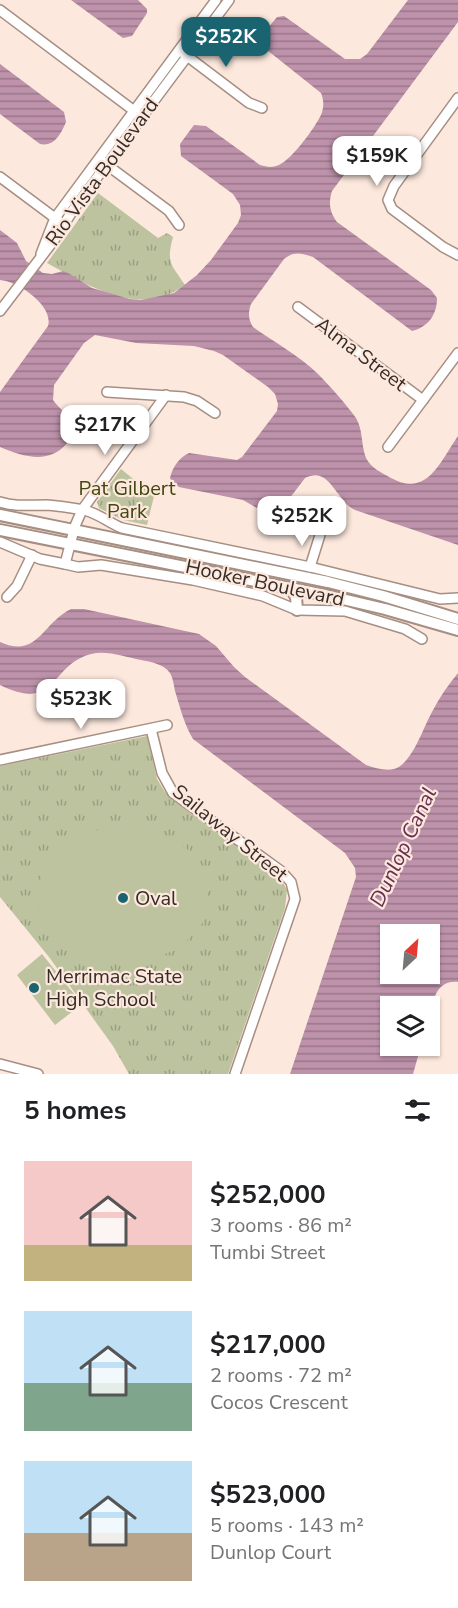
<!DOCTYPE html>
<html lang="en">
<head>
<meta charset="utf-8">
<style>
	body { margin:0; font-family:"Nunito Sans",sans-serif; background:#f2f2f2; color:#202124; height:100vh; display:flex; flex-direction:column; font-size:22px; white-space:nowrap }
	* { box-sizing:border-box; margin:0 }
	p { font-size:20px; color:#757577 }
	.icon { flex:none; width:33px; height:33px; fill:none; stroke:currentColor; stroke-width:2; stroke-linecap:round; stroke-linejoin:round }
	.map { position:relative; height:1074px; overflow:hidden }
	.sheet { display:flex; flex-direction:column; background:#fff; flex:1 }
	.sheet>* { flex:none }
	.needle { width:39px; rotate:26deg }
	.buttons { position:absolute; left:380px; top:924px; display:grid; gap:12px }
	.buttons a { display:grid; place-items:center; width:60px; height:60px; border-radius:0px; background:#fff; box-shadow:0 2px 4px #0004; font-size:30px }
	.price { position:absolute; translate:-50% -51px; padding:0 14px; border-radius:12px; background:#fff; color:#222; font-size:20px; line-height:39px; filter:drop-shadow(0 2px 3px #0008) }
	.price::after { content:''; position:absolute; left:50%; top:36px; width:18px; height:14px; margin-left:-9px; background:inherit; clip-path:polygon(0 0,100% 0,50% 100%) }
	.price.current { background:#1a6471; color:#fff }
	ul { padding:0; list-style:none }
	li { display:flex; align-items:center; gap:18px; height:150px; padding:0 24px }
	li span { display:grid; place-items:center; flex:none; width:168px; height:120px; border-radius:0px; color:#555 }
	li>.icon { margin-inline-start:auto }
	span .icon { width:72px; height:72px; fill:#fffc; stroke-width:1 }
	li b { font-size:26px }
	h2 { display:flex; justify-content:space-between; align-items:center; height:72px; padding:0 24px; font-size:26px }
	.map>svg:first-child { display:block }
	.grass { fill:url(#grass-tufts) }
	.pitch { fill:#bdc39e }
	.water { fill:url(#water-rules); fill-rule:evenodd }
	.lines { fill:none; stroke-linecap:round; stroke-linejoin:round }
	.minor-casing { stroke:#a68e82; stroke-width:12 }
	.major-casing { stroke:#a68e82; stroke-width:14 }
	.minor { stroke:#fff; stroke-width:9 }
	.major { stroke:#fff; stroke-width:10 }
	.poi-dot { fill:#1a6471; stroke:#fce8dd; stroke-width:2 }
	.labels { text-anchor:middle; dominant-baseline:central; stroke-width:4.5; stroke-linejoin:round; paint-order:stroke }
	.street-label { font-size:20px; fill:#362c27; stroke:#fce8dd }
	.park-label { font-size:20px; fill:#424611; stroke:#fce8dd }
	.poi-label { font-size:20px; fill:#362c27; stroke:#fce8dd; text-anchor:start }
	.water-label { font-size:21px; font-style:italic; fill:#673053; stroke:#fce8dd }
</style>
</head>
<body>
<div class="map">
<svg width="458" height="1074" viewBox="0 0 458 1074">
	<defs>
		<pattern id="grass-tufts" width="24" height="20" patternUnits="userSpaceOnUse" patternTransform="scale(1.5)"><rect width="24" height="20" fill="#bdc39e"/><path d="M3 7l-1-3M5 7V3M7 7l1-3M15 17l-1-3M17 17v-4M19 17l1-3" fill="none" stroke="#9a9f81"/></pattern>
		<pattern id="water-rules" width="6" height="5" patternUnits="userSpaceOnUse" patternTransform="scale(1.5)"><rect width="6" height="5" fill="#bd92aa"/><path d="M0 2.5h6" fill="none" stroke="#9a778a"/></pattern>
	</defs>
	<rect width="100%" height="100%" fill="#fce8dd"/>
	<g class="grass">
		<path d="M98,193L158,238L167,233L173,237C166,263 171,264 185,285C139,319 88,285 47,263Z"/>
		<polygon points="121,469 154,496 147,525 123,520 99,508 97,502"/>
		<polygon points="147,736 157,779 165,792 281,879 287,890 285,908 228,1074 129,1074 113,1046 49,957 0,897 0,766"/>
	</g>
	<g class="pitch">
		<path d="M132,826C169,832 209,852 208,895C208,904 206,917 201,925C195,934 183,945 174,950C158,959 117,966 99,963C87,960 76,956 65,949C27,926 30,865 67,842C87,829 109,828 132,826Z"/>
		<polygon points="42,954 82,1004 55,1025 17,975"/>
	</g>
	<g class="water">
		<polygon points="71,0 138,0 147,9 147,13 132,36 123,38"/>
		<path d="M408,0H458V22L332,191C328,204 330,212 337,222L431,290L437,298C437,315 428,327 412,331L313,257C301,253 294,251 284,259L251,304C248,313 248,319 253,327C274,342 298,355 317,373C330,386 345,403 356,418C363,429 361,446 366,458C371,468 382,473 391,478C427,498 440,462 458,436V545L355,510C335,500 330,465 305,478L280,511L269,515L243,500L179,487L172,483L170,478C173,466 179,458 189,453L237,460L242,457L277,411L278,404L275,394L268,387L223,355L214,351L194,346L136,343L95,335L84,343L54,385L53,400C59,409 70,415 73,425C75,431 72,438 68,442C50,465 24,457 0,447V392L48,326C54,306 18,281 0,280V230L17,243L26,261L43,273L52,274L63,271L70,274L92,288L130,299L141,300L174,293L197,275L211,260L238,223L241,215L240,205L233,194L181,156L180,144L194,125L206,126L260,165C267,167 272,168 279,165C292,159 314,129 321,115C324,108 324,100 321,93L262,46L263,34L277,17L284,16L345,59H360L367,54Z"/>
		<path d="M0,64L64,112L66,122C61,134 54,147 40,144L0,114Z"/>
		<path d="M71,609H84L199,634L216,646L234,667L245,677L366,765C375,768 385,771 394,769C412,764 423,728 432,712C439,698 448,685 458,673V982C437,980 434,998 429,1015V1006H390V1046H421L413,1074H290L356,877L355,868L345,853L193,739C184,724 180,707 175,691C174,686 173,678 170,673C164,664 151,662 141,660C125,657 107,650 91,654C49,665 58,713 0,685V642C38,659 42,623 71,609ZM429,934V974H390V934Z"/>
	</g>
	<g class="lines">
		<g class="minor-casing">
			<g id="minor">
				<polyline points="0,10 137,113"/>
				<polyline points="183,53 249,103 262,108"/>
				<polyline points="458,98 394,186 388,200 392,209 443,247 458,255"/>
				<polyline points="103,162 169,211 179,225"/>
				<polyline points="0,177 59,221"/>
				<polyline points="41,254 55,218 216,0"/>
				<polyline points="298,307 423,400"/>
				<polyline points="0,311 54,240 75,207 229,0"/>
				<polyline points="107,392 184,397 197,401 215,413"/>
				<polyline points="388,447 458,353"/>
				<path d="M0,502C16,507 30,505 47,505C59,506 72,508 84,510C98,513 109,523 122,528L310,567L440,599L458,598"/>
				<polyline points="0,542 40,559 65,564 78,567 101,565 193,580 263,596 297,610 345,611 405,629 422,639"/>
				<polyline points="65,564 75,526 82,510 166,395"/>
				<polyline points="310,567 320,535"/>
				<polyline points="7,597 17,586 32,555"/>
				<polyline points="151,729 162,773 173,793 281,871 291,882 295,899 235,1074"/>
				<polyline points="0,760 167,725"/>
				<polyline points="0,1064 38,1074"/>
			</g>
		</g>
		<g class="major-casing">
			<g id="major">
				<polyline points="0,515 328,582 383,596 458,619"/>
				<polyline points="0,530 325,595 385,609 458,630"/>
				<polyline points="291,588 296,597 297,610"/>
			</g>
		</g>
		<use href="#minor" class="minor"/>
		<use href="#major" class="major"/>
	</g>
	<g class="poi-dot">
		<circle cx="123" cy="898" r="6"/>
		<circle cx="34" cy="988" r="6"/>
	</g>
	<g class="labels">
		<g class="street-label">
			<text transform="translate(102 172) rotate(-54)">Rio Vista Boulevard</text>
			<text transform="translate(361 354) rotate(37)">Alma Street</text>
			<text transform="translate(265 583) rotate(12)">Hooker Boulevard</text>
			<text transform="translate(230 833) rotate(39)">Sailaway Street</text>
		</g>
		<g class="park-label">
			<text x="127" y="488">Pat Gilbert<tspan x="127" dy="23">Park</tspan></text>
		</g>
		<g class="poi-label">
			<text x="135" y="898">Oval</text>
			<text x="46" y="976">Merrimac State<tspan x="46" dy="23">High School</tspan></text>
		</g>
		<g class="water-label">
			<text transform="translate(403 847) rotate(-65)">Dunlop Canal</text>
		</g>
	</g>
</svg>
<div class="buttons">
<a><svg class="needle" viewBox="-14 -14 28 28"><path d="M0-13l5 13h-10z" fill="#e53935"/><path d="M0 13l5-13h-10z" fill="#757577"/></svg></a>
<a><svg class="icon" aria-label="layers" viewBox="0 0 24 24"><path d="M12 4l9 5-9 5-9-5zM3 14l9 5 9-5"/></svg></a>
</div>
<b class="price current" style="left:226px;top:68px">$252K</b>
<b class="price" style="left:377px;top:187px">$159K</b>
<b class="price" style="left:105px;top:456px">$217K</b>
<b class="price" style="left:302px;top:547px">$252K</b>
<b class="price" style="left:81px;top:730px">$523K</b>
</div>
<section class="sheet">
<h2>5 homes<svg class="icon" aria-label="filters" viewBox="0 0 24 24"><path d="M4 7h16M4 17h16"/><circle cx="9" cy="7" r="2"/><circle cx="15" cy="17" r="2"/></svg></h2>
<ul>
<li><span style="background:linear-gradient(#f6c9c9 70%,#c2b280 0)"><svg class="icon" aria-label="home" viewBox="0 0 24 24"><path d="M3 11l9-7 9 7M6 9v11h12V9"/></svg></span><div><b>$252,000</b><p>3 rooms · 86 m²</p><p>Tumbi Street</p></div></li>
<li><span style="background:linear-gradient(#bfe0f5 60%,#7fa58c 0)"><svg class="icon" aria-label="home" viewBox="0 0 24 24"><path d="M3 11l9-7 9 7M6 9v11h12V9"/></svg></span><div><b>$217,000</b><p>2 rooms · 72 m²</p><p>Cocos Crescent</p></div></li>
<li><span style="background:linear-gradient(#bfe0f5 60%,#b9a48a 0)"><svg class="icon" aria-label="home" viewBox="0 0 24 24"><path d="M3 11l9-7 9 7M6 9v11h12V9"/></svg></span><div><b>$523,000</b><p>5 rooms · 143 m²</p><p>Dunlop Court</p></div></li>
</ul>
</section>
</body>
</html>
